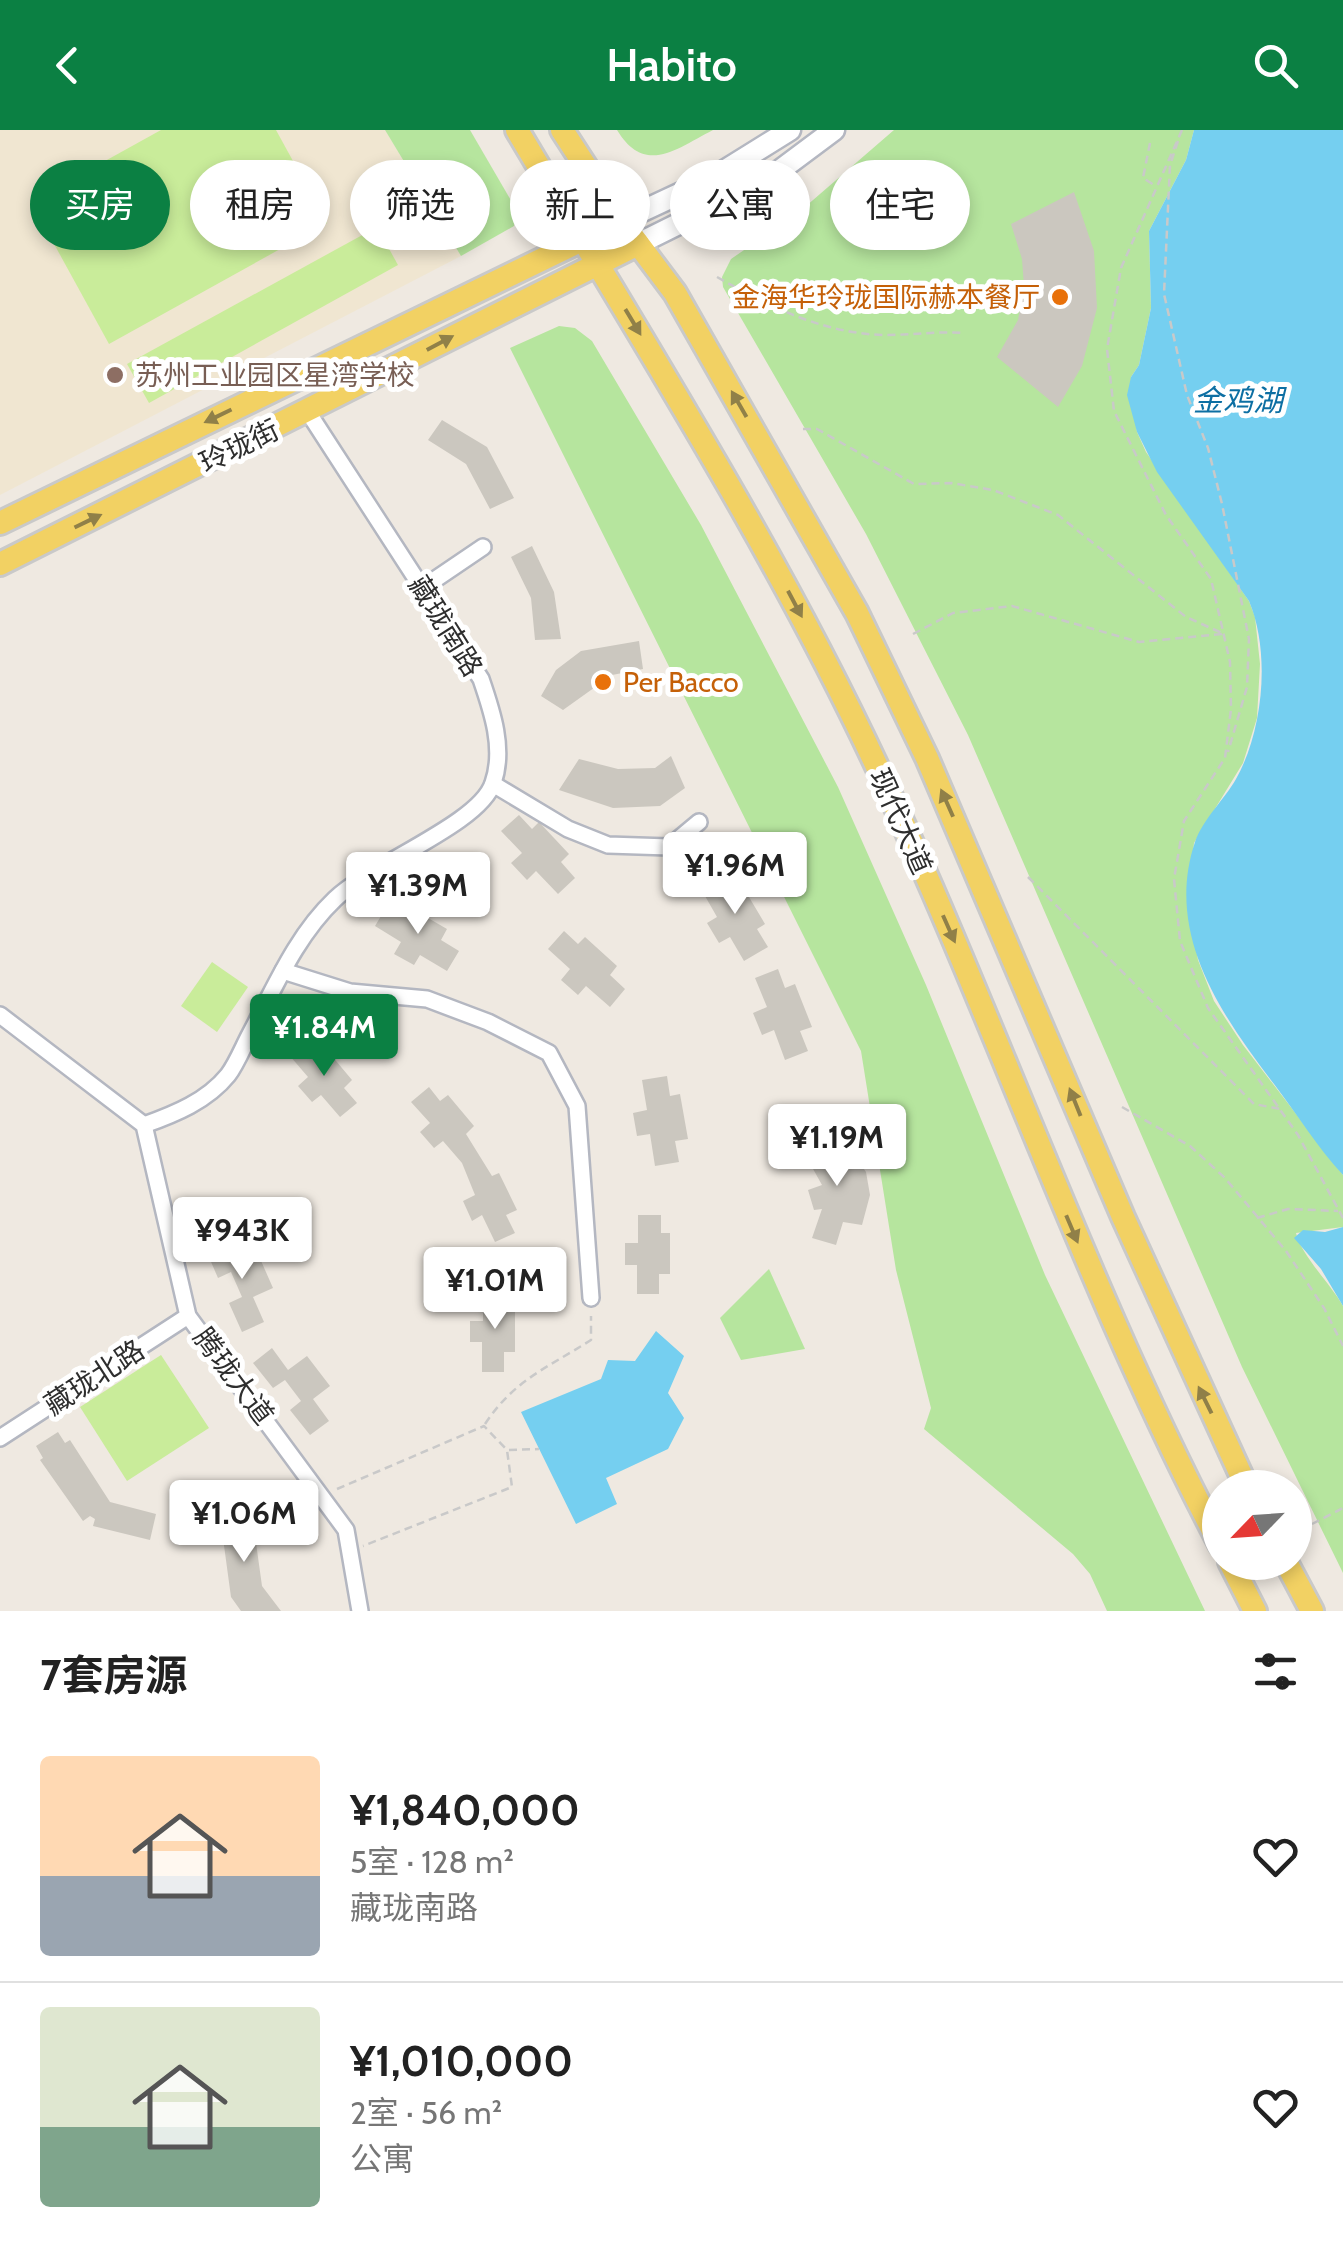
<!DOCTYPE html>
<html lang="zh">
<head>
<meta charset="utf-8">
<style>
	body { margin:0; font-family:Cabin,"Noto Sans SC",sans-serif; background:#f2f2f2; color:#222; height:100vh; display:flex; flex-direction:column; font-size:38px; white-space:nowrap }
	* { box-sizing:border-box; margin:0 }
	p { font-size:32px; color:#767676 }
	.icon { flex:none; width:55px; height:55px; fill:none; stroke:currentColor; stroke-width:2; stroke-linecap:round; stroke-linejoin:round }
	.map { position:relative; height:1481px; overflow:hidden }
	.side { display:flex; flex-direction:column; background:#fff; flex:1 }
	.side>* { flex:none }
	.top-card { position:absolute; left:30px; top:30px; width:1285px; height:90px; display:flex; gap:20px }
	.needle { width:65px; rotate:245deg }
	.controls { position:absolute; left:1202px; top:1340px; display:grid; gap:20px }
	.controls a { display:grid; place-items:center; width:110px; height:110px; border-radius:50%; background:#fff; box-shadow:0 5px 15px #0003; font-size:50px }
	.price { position:absolute; translate:-50% -85px; padding:0 22px; border-radius:10px; background:#fff; color:#222; font-size:32px; line-height:65px; filter:drop-shadow(0 2px 5px #0008) }
	.price::after { content:''; position:absolute; left:50%; top:60px; width:30px; height:22px; margin-left:-15px; background:inherit; clip-path:polygon(0 0,100% 0,50% 100%) }
	.price.on { background:#0b8043; color:#fff }
	ul { padding:0; list-style:none }
	li { display:flex; align-items:center; gap:30px; height:250px; padding:0 40px }
	li+li { border-top:2px solid #e0e0e0 }
	li span { display:grid; place-items:center; flex:none; width:280px; height:200px; border-radius:10px; color:#555 }
	li>.icon { margin-inline-start:auto }
	span .icon { width:120px; height:120px; fill:#fffc; stroke-width:1 }
	li b { font-size:42px }
	h2 { display:flex; justify-content:space-between; align-items:center; height:120px; padding:0 40px; font-size:42px }
	.tag { padding:0 35px; border-radius:45px; background:#fff; box-shadow:0 5px 15px #0003; font-size:35px; line-height:90px }
	.tag.on { background:#0b8043; color:#fff }
	header { display:flex; justify-content:space-between; align-items:center; height:130px; padding:0 40px; background:#0b8043; color:#fff; font-size:45px; font-weight:600 }
	.map>svg:first-child { display:block }
	.education { fill:#f0e6d1 }
	.green { fill:#b6e59e }
	.pitch { fill:#c9ec9a }
	.water { fill:#75cff0 }
	.building { fill:#cbc7bf }
	.lines { fill:none; stroke-linecap:round; stroke-linejoin:round }
	.street-casing { stroke:#b4b7c1; stroke-width:20 }
	.secondary-casing { stroke:#b4b7c1; stroke-width:25 }
	.primary-casing { stroke:#c9c9c9; stroke-width:28 }
	.path { stroke:#c9c9c9; stroke-width:2.5; stroke-dasharray:8 5; stroke-linecap:butt }
	.street { stroke:#fff; stroke-width:15 }
	.secondary { stroke:#fff; stroke-width:20 }
	.primary { stroke:#f2d163; stroke-width:22 }
	.oneway { fill:#908048 }
	.food-dot { fill:#e8710a; stroke:#fff; stroke-width:4 }
	.education-dot { fill:#8d6e63; stroke:#fff; stroke-width:4 }
	.labels { text-anchor:middle; dominant-baseline:central; stroke-width:10; stroke-linejoin:round; paint-order:stroke }
	.food-label { font-size:28px; fill:#c56008; stroke:#fff; text-anchor:end }
	.education-label { font-size:28px; fill:#785e54; stroke:#fff; text-anchor:start }
	.street-label { font-size:28px; fill:#2e2e2e; stroke:#fff }
	.water-label { font-size:30px; font-style:italic; fill:#0d6fa3; stroke:#fff }
</style>
</head>
<body>
<header><svg class="icon" aria-label="back" viewBox="0 0 24 24"><path d="M15 5l-7 7 7 7"/></svg>Habito<svg class="icon" aria-label="search" viewBox="0 0 24 24"><circle cx="10" cy="10" r="6"/><path d="M15 15l6 6"/></svg></header>
<div class="map">
<svg width="1343" height="1481" viewBox="0 0 1343 1481">
	<rect width="100%" height="100%" fill="#efe9e1"/>
	<polygon class="education" points="0,0 385,0 461,126 0,365"/>
	<g class="green">
		<polygon points="385,0 470,0 516,79 514,96 461,126"/>
		<path d="M617,0H713C676,19 645,46 617,0Z"/>
		<path d="M894,0H1194L1186,30L1149,101L1151,178L1139,235L1131,247L1137,302L1146,322L1249,471L1255,487L1260,534L1257,588L1243,633L1194,713L1188,771L1198,830L1214,871L1243,915L1343,1045V1097L1296,1103C1301,1125 1330,1153 1343,1176V1443L1242,1237L968,605L866,404L723,157L722,147L731,129L798,83Z"/>
		<polygon points="559,196 575,198 592,211 701,395 838,657 926,855 1045,1145 1205,1481 1107,1481 1090,1444 1073,1424 924,1299 931,1278 896,1140 861,921 510,218"/>
		<polygon points="769,1139 805,1219 741,1230 720,1188"/>
	</g>
	<g class="pitch">
		<polygon points="161,0 276,0 327,93 109,214 31,72"/>
		<polygon points="377,97 398,135 149,273 127,234"/>
		<polygon points="212,832 248,857 217,902 181,876"/>
		<polygon points="161,1225 209,1298 127,1351 80,1277"/>
	</g>
	<g class="water">
		<path d="M1194,0H1343V1045C1317,1017 1297,984 1274,954C1222,886 1164,804 1195,712C1203,689 1224,670 1236,649C1263,601 1271,523 1249,471L1157,342L1137,302L1127,265L1131,247L1139,235L1151,178L1149,101L1186,30Z"/>
		<polygon points="1343,1097 1343,1176 1321,1139 1294,1108 1303,1100 1325,1102"/>
		<polygon points="656,1201 684,1226 668,1263 684,1288 668,1319 606,1348 617,1374 576,1394 521,1282 601,1249 608,1230 635,1231"/>
	</g>
	<g class="building">
		<polygon points="1074,62 1094,121 1097,178 1082,236 1058,277 997,227 1018,190 1024,156 1022,129 1011,94"/>
		<polygon points="442,290 487,317 514,368 490,379 466,334 428,310"/>
		<polygon points="532,416 554,462 561,509 535,510 531,468 511,427"/>
		<polygon points="639,511 643,539 612,545 563,580 541,566 556,540 581,521"/>
		<polygon points="671,626 685,658 660,676 613,678 559,660 579,629 618,639 655,638"/>
		<polygon points="519,685 532,699 539,692 569,724 561,732 575,748 558,764 536,741 527,750 511,733 522,723 501,701"/>
		<polygon points="726,744 736,761 743,757 765,794 757,799 768,817 744,831 730,807 719,813 707,793 717,787 701,759"/>
		<polygon points="387,776 404,786 409,777 447,799 441,810 459,821 447,841 420,825 414,835 394,824 401,812 375,796"/>
		<polygon points="564,801 578,814 585,807 617,836 610,845 625,859 610,877 586,856 578,865 561,850 570,839 548,819"/>
		<polygon points="778,839 785,858 795,854 812,897 800,901 808,921 785,930 774,900 762,905 753,883 767,877 755,848"/>
		<polygon points="307,912 318,925 326,919 352,950 344,958 357,973 340,987 321,965 312,972 298,956 308,947 290,926"/>
		<polygon points="667,946 670,966 680,964 688,1009 675,1011 679,1032 655,1036 650,1004 637,1006 633,983 647,980 642,950"/>
		<polygon points="429,957 440,971 448,965 474,996 466,1004 492,1046 499,1043 517,1080 506,1085 515,1103 495,1112 482,1085 472,1091 463,1071 475,1065 462,1033 443,1011 434,1018 420,1002 430,993 411,972"/>
		<polygon points="843,1008 866,1042 870,1065 862,1095 843,1092 836,1115 812,1108 822,1079 814,1080 808,1060 822,1055 803,1021 823,1009 829,1017"/>
		<polygon points="638,1085 661,1085 661,1103 670,1103 670,1144 659,1144 659,1164 637,1164 637,1135 625,1135 625,1113 638,1113"/>
		<polygon points="226,1108 237,1133 258,1124 273,1158 253,1167 264,1192 242,1202 229,1173 242,1167 231,1142 218,1148 205,1118"/>
		<polygon points="483,1163 505,1163 505,1181 515,1181 515,1222 504,1222 504,1242 482,1242 482,1212 470,1212 470,1191 483,1191"/>
		<polygon points="272,1218 288,1240 307,1226 330,1256 313,1269 329,1291 310,1305 290,1280 301,1271 285,1250 273,1258 253,1233"/>
		<polygon points="58,1302 65,1313 70,1310 110,1372 156,1384 150,1410 93,1396 95,1389 90,1386 83,1391 40,1330 43,1328 36,1316"/>
		<polygon points="252,1384 262,1456 281,1481 241,1481 231,1467 220,1386"/>
	</g>
	<g class="lines">
		<g class="street-casing">
			<g id="street">
				<polyline points="424,457 483,417"/>
				<polyline points="493,654 568,699 608,715 669,717 699,692"/>
				<polyline points="283,841 350,862 427,869 488,892 549,923 577,976 591,1168"/>
				<polyline points="0,885 144,995 188,1186 346,1400 360,1481"/>
				<path d="M144,995C175,984 207,971 228,945C237,933 243,917 250,904C275,857 296,806 335,769C371,734 480,694 493,653C505,619 492,581 481,549L308,282"/>
				<polyline points="0,1308 188,1186"/>
			</g>
		</g>
		<g class="secondary-casing">
			<g id="secondary">
				<polyline points="621,91 711,49 790,0"/>
				<polyline points="638,114 767,50 834,0"/>
			</g>
		</g>
		<g class="primary-casing">
			<g id="primary">
				<path d="M517,0C643,212 776,420 880,643C999,898 1089,1165 1220,1414"/>
				<polyline points="562,0 621,91 675,163 857,483 927,628 1123,1087 1247,1358"/>
				<polyline points="0,393 621,91"/>
				<polyline points="0,434 638,114"/>
				<polyline points="1230,1432 1255,1481"/>
				<polyline points="1286,1432 1312,1481"/>
			</g>
		</g>
		<g class="path">
			<polyline points="1182,0 1121,138 1107,219 1114,281 1166,385 1211,449 1230,532 1231,579 1225,628 1184,691 1174,749 1180,811 1208,878 1298,1005 1343,1088"/>
			<polyline points="1178,11 1170,35 1164,164 1187,265 1208,318 1222,374 1249,509 1247,557 1228,622"/>
			<polyline points="1150,13 1143,48 1154,55"/>
			<path d="M717,147C768,176 824,204 885,205C912,205 937,201 964,203"/>
			<polyline points="803,299 817,299 914,354 951,353 993,360 1058,385 1186,487 1222,503"/>
			<polyline points="913,504 953,483 1012,476 1139,512 1222,504"/>
			<polyline points="1028,747 1254,974 1280,979"/>
			<polyline points="1122,977 1190,1016 1225,1048 1286,1121 1324,1178 1343,1216"/>
			<polyline points="1257,1088 1288,1079 1338,1081"/>
			<path d="M485,1294C514,1250 547,1238 591,1210V1186"/>
			<polyline points="509,1320 539,1319"/>
			<polyline points="337,1359 484,1296 507,1320 512,1357 363,1416"/>
			<polyline points="1312,1394 1343,1378"/>
		</g>
		<use href="#street" class="street"/>
		<use href="#secondary" class="secondary"/>
		<use href="#primary" class="primary"/>
	</g>
	<defs><path id="oneway-solid" d="M-6-.8H1V-3.2L6.5 0L1 3.2V.8H-6Z" transform="scale(2.5)"/></defs>
	<g class="oneway">
		<use href="#oneway-solid" transform="translate(633 192) rotate(59)"/>
		<use href="#oneway-solid" transform="translate(440 213) rotate(-28)"/>
		<use href="#oneway-solid" transform="translate(739 274) rotate(-120)"/>
		<use href="#oneway-solid" transform="translate(218 286) rotate(154)"/>
		<use href="#oneway-solid" transform="translate(88 391) rotate(-26)"/>
		<use href="#oneway-solid" transform="translate(795 474) rotate(62)"/>
		<use href="#oneway-solid" transform="translate(947 673) rotate(-114)"/>
		<use href="#oneway-solid" transform="translate(949 799) rotate(66)"/>
		<use href="#oneway-solid" transform="translate(1075 972) rotate(-112)"/>
		<use href="#oneway-solid" transform="translate(1072 1099) rotate(67)"/>
		<use href="#oneway-solid" transform="translate(1205 1270) rotate(-116)"/>
	</g>
	<g class="food-dot">
		<circle cx="1060" cy="167" r="10"/>
		<circle cx="603" cy="552" r="10"/>
	</g>
	<circle class="education-dot" cx="115" cy="245" r="10"/>
	<g class="labels">
		<g class="food-label">
			<text x="1040" y="167">金海华玲珑国际赫本餐厅</text>
			<text x="623" y="552" text-anchor="start">Per Bacco</text>
		</g>
		<g class="education-label">
			<text x="135" y="245">苏州工业园区星湾学校</text>
		</g>
		<g class="street-label">
			<text transform="translate(239 316) rotate(-26)">玲珑街</text>
			<text transform="translate(446 496) rotate(58)">藏珑南路</text>
			<text transform="translate(901 691) rotate(66)">现代大道</text>
			<text transform="translate(234 1246) rotate(53)">腾珑大道</text>
			<text transform="translate(94 1247) rotate(-33)">藏珑北路</text>
		</g>
		<g class="water-label">
			<text x="1238" y="270">金鸡湖</text>
		</g>
	</g>
</svg>
<div class="controls">
<a><svg class="needle" viewBox="-14 -14 28 28"><path d="M0-13l5 13h-10z" fill="#e53935"/><path d="M0 13l5-13h-10z" fill="#767676"/></svg></a>
</div>
<b class="price" style="left:735px;top:787px">¥1.96M</b>
<b class="price" style="left:418px;top:807px">¥1.39M</b>
<b class="price on" style="left:324px;top:949px">¥1.84M</b>
<b class="price" style="left:837px;top:1059px">¥1.19M</b>
<b class="price" style="left:242px;top:1152px">¥943K</b>
<b class="price" style="left:495px;top:1202px">¥1.01M</b>
<b class="price" style="left:244px;top:1435px">¥1.06M</b>
<div class="top-card">
<a class="tag on">买房</a>
<a class="tag">租房</a>
<a class="tag">筛选</a>
<a class="tag">新上</a>
<a class="tag">公寓</a>
<a class="tag">住宅</a>
</div>
</div>
<section class="side">
<h2>7套房源<svg class="icon" aria-label="filters" viewBox="0 0 24 24"><path d="M4 7h16M4 17h16"/><circle cx="9" cy="7" r="2"/><circle cx="15" cy="17" r="2"/></svg></h2>
<ul>
<li><span style="background:linear-gradient(#ffd9b3 60%,#9aa5b1 0)"><svg class="icon" aria-label="home" viewBox="0 0 24 24"><path d="M3 11l9-7 9 7M6 9v11h12V9"/></svg></span><div><b>¥1,840,000</b><p>5室 · 128 m²</p><p>藏珑南路</p></div><svg class="icon" aria-label="heart" viewBox="0 0 24 24"><path d="M12 20l-8-8c-3-5 5-10 8-4 3-6 11-1 8 4z"/></svg></li>
<li><span style="background:linear-gradient(#dfe7d0 60%,#7fa58c 0)"><svg class="icon" aria-label="home" viewBox="0 0 24 24"><path d="M3 11l9-7 9 7M6 9v11h12V9"/></svg></span><div><b>¥1,010,000</b><p>2室 · 56 m²</p><p>公寓</p></div><svg class="icon" aria-label="heart" viewBox="0 0 24 24"><path d="M12 20l-8-8c-3-5 5-10 8-4 3-6 11-1 8 4z"/></svg></li>
</ul>
</section>
</body>
</html>
